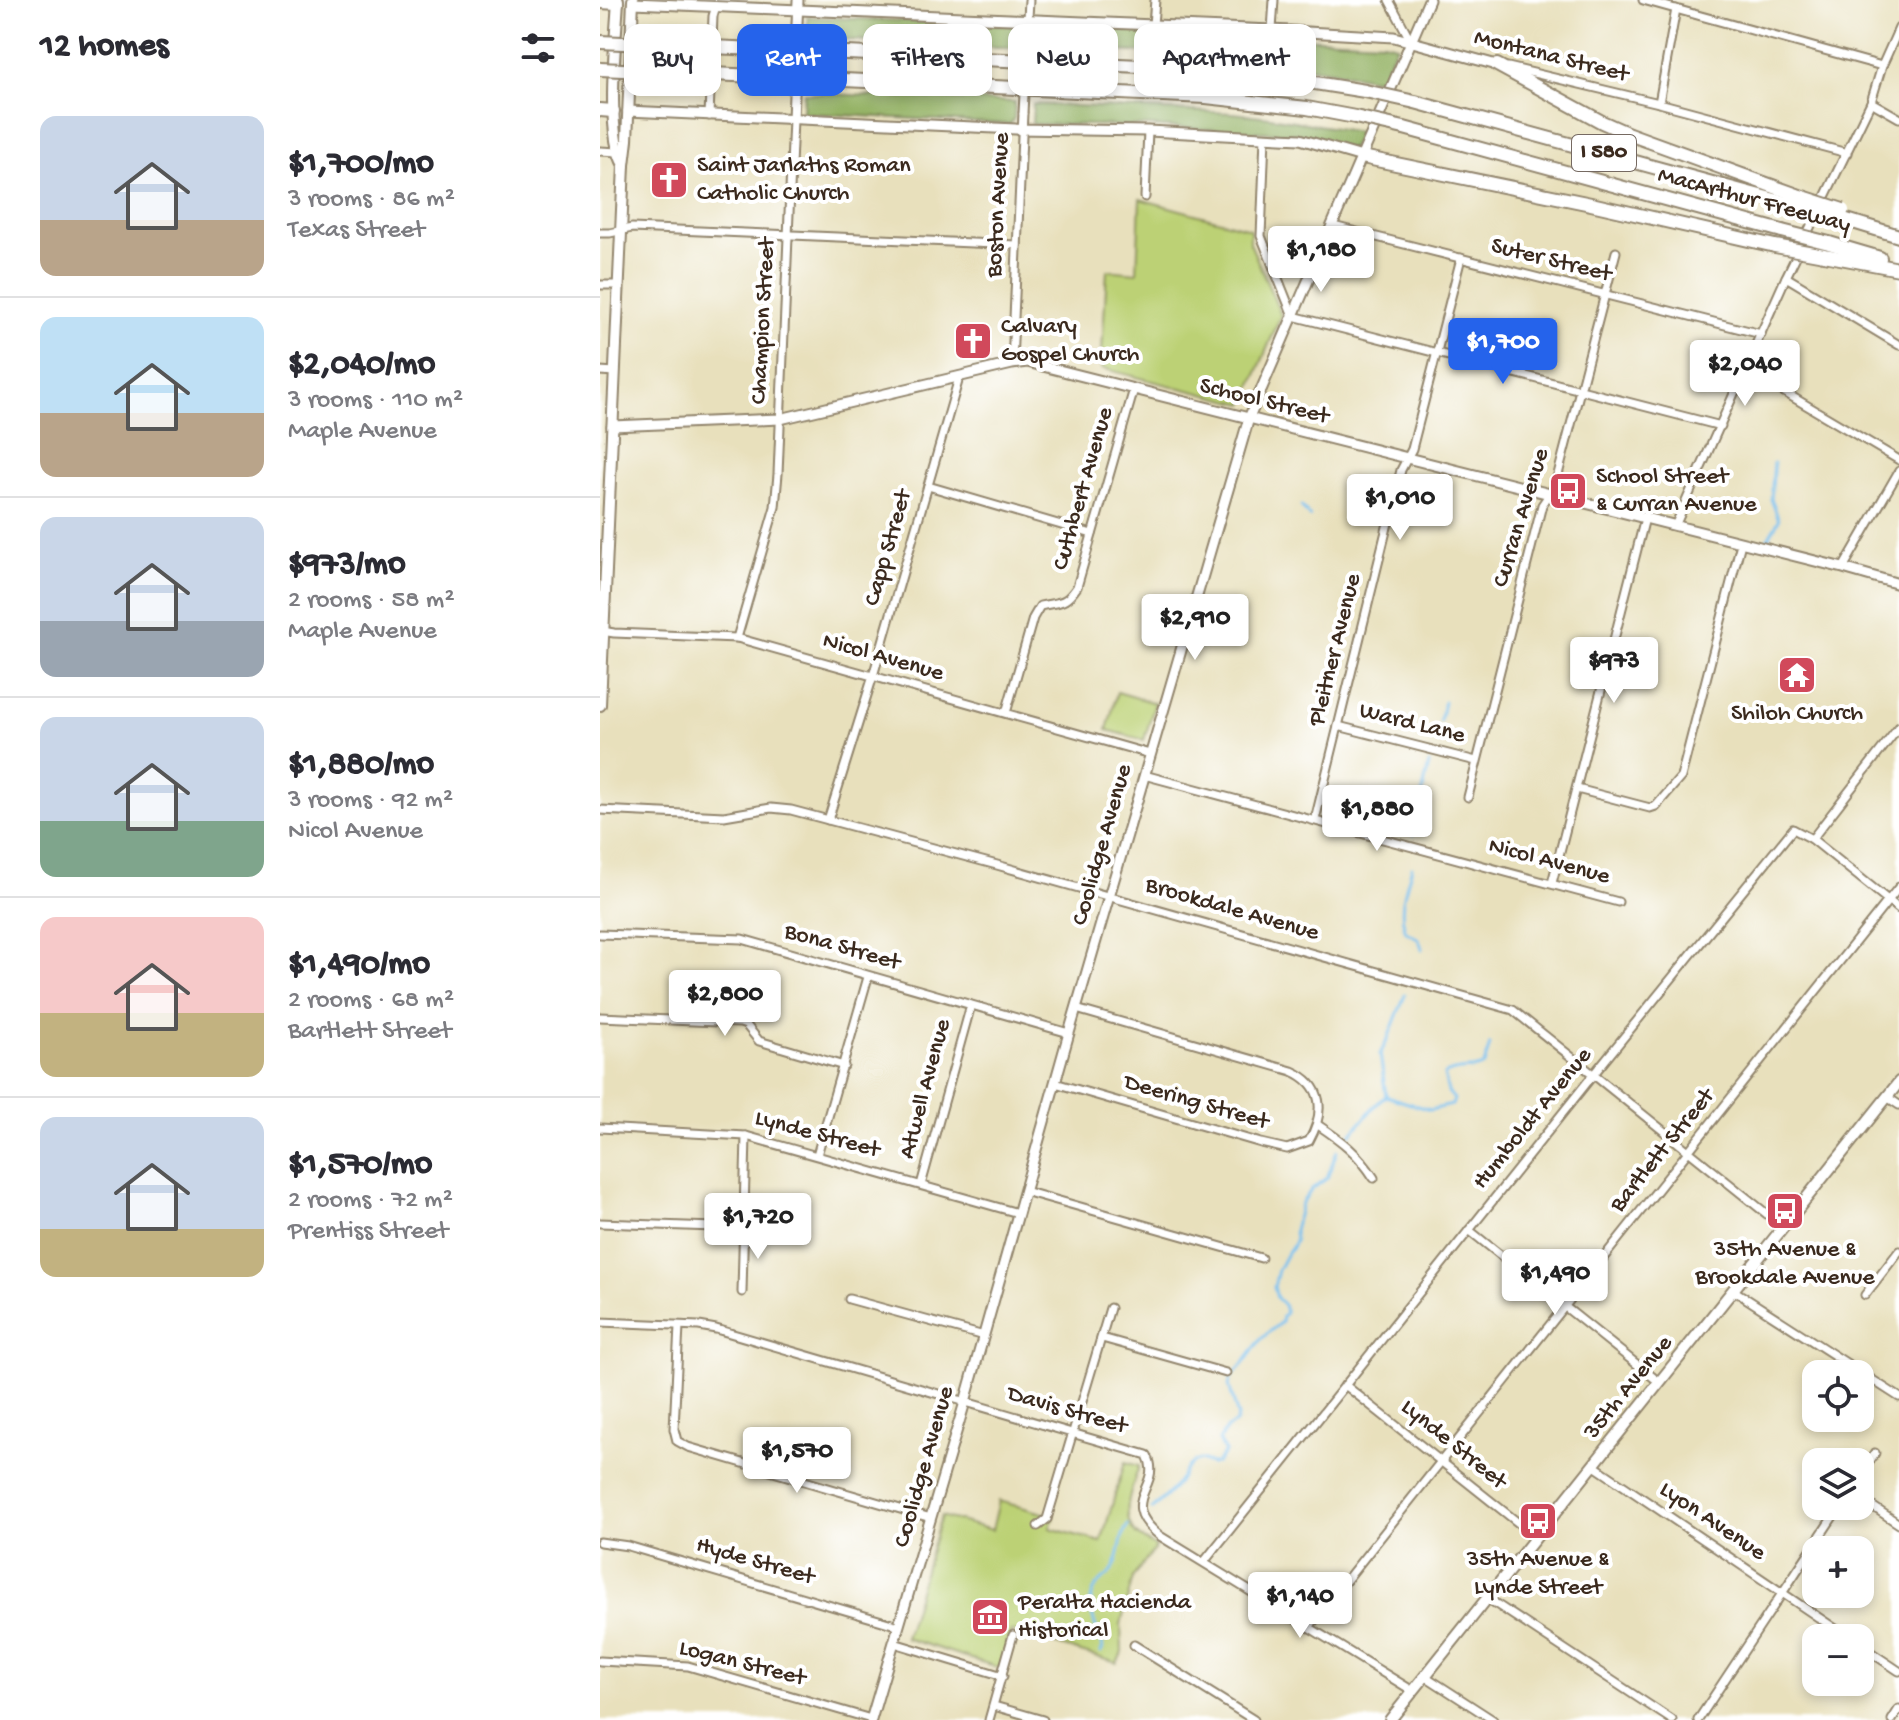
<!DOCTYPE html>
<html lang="en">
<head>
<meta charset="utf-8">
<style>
	body { margin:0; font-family:"Gochi Hand",sans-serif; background:#f7f7f7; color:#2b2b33; height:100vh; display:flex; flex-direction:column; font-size:30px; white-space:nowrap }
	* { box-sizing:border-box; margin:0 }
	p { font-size:26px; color:#7c7c81 }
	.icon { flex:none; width:44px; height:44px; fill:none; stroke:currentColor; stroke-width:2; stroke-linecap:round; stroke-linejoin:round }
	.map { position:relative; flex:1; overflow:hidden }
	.side { display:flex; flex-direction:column; background:#fff; width:600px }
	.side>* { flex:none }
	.banner { position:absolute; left:24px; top:24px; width:760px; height:72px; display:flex; gap:16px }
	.controls { position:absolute; left:1202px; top:1360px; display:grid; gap:16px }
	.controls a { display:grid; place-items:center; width:72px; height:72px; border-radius:16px; background:#fff; box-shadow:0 4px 12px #0003; font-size:40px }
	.price { position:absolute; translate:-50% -68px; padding:0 18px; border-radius:8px; background:#fff; color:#222; font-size:26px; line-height:52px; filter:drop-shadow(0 2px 4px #0008) }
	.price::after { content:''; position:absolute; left:50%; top:48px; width:24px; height:18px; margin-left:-12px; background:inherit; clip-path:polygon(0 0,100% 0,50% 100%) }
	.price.current { background:#2563eb; color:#fff }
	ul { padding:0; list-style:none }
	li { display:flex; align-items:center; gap:24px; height:200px; padding:0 40px }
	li+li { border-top:2px solid #e1e1e2 }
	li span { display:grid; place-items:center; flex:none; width:224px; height:160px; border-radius:16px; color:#555 }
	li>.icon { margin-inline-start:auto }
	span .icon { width:96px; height:96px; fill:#fffc; stroke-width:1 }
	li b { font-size:34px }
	h2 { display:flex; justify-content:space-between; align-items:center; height:96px; padding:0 40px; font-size:34px }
	.pill { padding:0 28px; border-radius:16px; background:#fff; box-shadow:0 4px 12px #0003; font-size:28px; line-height:72px }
	.pill.current { background:#2563eb; color:#fff }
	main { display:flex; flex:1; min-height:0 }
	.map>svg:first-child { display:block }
	.green { fill:#bcd175; stroke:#7c7e4a; stroke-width:2 }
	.forest { fill:#95b366; stroke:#686e42; stroke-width:2 }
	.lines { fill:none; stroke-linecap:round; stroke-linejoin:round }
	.stream { stroke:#73bdec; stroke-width:3 }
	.minor-casing { stroke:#92856d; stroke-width:11 }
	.tertiary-casing { stroke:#92856d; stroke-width:13 }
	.secondary-casing { stroke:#92856d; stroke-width:14 }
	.motorway-casing { stroke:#92856d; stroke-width:16 }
	.minor { stroke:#fff; stroke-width:7 }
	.tertiary { stroke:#fff; stroke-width:9 }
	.secondary { stroke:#fff; stroke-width:10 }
	.motorway { stroke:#fff; stroke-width:12 }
	.minor-bridge-casing { stroke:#92856d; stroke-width:11; stroke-linecap:butt }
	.motorway-bridge-casing { stroke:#92856d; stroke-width:16; stroke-linecap:butt }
	.minor-bridge { stroke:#fff; stroke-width:7 }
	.motorway-bridge { stroke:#fff; stroke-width:12 }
	.labels { text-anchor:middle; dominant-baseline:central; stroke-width:8; stroke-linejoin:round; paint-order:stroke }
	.shield { fill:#fff; stroke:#766a62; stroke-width:2 }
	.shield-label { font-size:22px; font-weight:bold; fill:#3b2a1e }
	.street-label { font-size:24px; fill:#3b2a1e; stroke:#fff }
	.poi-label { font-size:24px; fill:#3b2a1e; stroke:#fff; text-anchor:start }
</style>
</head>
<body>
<main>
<section class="side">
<h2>12 homes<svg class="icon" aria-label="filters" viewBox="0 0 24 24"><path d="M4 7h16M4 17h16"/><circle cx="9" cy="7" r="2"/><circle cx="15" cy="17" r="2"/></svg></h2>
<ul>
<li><span style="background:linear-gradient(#c9d6e8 65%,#b9a48a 0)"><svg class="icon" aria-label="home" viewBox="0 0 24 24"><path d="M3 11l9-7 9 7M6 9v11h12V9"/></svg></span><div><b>$1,700/mo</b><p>3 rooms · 86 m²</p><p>Texas Street</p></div></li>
<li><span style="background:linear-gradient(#bfe0f5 60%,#b9a48a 0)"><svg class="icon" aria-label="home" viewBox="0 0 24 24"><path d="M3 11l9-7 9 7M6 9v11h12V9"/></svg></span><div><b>$2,040/mo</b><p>3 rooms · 110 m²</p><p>Maple Avenue</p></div></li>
<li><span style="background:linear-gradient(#c9d6e8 65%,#9aa5b1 0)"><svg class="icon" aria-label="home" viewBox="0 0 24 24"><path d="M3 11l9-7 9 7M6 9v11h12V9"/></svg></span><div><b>$973/mo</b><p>2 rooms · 58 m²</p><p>Maple Avenue</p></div></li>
<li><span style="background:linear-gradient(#c9d6e8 65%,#7fa58c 0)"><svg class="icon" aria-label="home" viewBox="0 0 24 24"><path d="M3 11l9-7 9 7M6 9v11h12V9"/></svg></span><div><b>$1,880/mo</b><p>3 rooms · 92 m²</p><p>Nicol Avenue</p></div></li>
<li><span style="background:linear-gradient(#f6c9c9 60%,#c2b280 0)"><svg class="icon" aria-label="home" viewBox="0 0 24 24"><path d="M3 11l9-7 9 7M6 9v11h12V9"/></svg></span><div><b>$1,490/mo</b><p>2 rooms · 68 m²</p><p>Bartlett Street</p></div></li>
<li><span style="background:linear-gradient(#c9d6e8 70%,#c2b280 0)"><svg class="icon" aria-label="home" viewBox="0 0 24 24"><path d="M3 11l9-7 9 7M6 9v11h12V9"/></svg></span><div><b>$1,570/mo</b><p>2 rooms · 72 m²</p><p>Prentiss Street</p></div></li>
</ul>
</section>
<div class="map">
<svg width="1299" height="1720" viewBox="0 0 1299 1720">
	<rect width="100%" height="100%" fill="#fff"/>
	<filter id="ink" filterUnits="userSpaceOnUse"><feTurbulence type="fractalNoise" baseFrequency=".0125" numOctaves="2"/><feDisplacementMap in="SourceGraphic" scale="16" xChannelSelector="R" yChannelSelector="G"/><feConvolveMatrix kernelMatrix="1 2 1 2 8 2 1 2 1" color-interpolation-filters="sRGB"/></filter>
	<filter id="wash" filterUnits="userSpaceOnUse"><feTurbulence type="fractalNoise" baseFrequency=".006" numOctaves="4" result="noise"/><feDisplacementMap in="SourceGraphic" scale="32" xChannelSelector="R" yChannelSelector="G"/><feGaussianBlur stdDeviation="1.8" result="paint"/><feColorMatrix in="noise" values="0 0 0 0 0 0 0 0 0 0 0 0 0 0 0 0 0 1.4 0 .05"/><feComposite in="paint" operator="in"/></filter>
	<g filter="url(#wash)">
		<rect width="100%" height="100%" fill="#e8e0bc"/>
		<g class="green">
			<polygon points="540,199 650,229 650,243 681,315 644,404 501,368 507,270 537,273"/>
			<polygon points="517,692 555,703 544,740 507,730"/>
			<path d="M525,1462L539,1466C533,1486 519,1513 535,1533C540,1538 550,1543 556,1547L533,1577L521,1624L522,1653L517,1663L411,1631L400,1668L305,1638L341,1516L392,1530L399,1501L454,1516L450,1528L501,1542Z"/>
		</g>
		<g class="forest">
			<polygon points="206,17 416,25 418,31 417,48 207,38 208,19"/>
			<path d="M439,26L784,42L797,45L780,80C665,56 553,52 436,48V31Z"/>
			<polygon points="204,93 415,102 414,118 410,124 203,113"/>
			<polygon points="433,104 633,113 670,117 759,132 751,149 700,134 546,126 435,124 432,124"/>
		</g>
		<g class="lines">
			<g class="stream">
				<polyline points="701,506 710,517"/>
				<polyline points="1167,540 1179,520 1171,499 1174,463"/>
				<polyline points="840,721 844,702"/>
				<polyline points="813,835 829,764"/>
				<path d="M812,867C806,888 797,910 806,932C815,936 820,938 822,949"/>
				<path d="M786,1096L830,1110L852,1105L854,1099L848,1092L844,1075C859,1066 870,1073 884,1065L890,1044"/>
				<polyline points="786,1096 780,1054 787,1041 805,995"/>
				<path d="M750,1135C762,1123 772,1106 786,1096"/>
				<path d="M552,1509C560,1501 570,1493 577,1484C584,1473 586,1464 600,1460L611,1464L617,1463L625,1452L619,1440L627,1428L636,1423L638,1417L629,1385L631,1377L643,1364L661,1339L681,1322L682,1316L686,1313L684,1305L677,1298L674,1287L678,1270L687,1253L691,1249L695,1241L694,1230L701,1204L712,1189L727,1178L737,1151"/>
				<path d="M501,1652L503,1647C498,1628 482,1605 497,1586C502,1579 510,1576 514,1567C522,1554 518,1539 528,1525"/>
			</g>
		</g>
	</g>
	<g filter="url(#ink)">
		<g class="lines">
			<g class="minor-casing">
				<g id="minor">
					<polyline points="789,0 811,41"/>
					<polyline points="1043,0 1282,66"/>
					<polyline points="553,25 555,0"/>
					<polyline points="672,30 674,0"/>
					<polyline points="427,37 429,0"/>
					<polyline points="908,67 1059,103 1247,153"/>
					<polyline points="1271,102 1299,118"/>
					<polyline points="1059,103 1076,9"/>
					<polyline points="109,116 113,16 116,6"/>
					<polyline points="665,137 661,236 693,316 1121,426"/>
					<polyline points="0,151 18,152"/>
					<polyline points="545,197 548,131"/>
					<polyline points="733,226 1161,334"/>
					<polyline points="0,233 10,233 32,228 417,245"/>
					<polyline points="1186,277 1299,345"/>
					<polyline points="0,285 19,285"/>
					<polyline points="412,364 423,113"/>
					<polyline points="1145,369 1299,460"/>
					<polyline points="0,371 15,372"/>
					<polyline points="328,486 492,534"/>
					<polyline points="1075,526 1186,277 1271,102 1282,66 1299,28"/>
					<polyline points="1243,568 1299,471"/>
					<polyline points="2,631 14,633 137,638 550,754"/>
					<polyline points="137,638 175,507 178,474 193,119"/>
					<path d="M406,713L433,618L440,606C460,601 464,606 477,587L534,389"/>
					<polyline points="738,726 876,761"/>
					<polyline points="544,775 1018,902"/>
					<polyline points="977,789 1050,808 1056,806 1081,777 1141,543"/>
					<polyline points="868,797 942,505 955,486 1016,252"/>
					<polyline points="0,810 124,816 171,808 191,810 397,865 913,1010 1183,1227"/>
					<polyline points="228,820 273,676 359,378"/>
					<polyline points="715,820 801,470 812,449 861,258"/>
					<polyline points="1212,839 1299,909"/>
					<polyline points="952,883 1045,518"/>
					<polyline points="0,934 142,939 469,1033"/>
					<polyline points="0,1017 140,1023 146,1025 159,1041 244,1066"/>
					<path d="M455,1083L661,1143L687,1149L709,1141C725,1112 724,1085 692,1071L476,1009"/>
					<polyline points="1287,1097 1299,1105"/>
					<path d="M718,1125C742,1141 758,1153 774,1178"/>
					<polyline points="0,1128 146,1136 418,1213"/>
					<polyline points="217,1155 268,977"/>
					<polyline points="321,1185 371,1005"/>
					<polyline points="424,1191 661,1258"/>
					<polyline points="0,1223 143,1228"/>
					<polyline points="869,1230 1059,1382"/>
					<polyline points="1133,1290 1299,1397"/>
					<polyline points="142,1292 146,1136"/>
					<polyline points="1265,1295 1299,1251"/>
					<polyline points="249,1299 384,1336"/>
					<path d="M0,1322L99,1326L116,1329L547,1455C564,1487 515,1500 560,1536L813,1691"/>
					<polyline points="79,1326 74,1429 77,1441 88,1447 331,1518"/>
					<polyline points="502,1338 626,1373"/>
					<polyline points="745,1385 936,1537"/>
					<polyline points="993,1465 1249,1638"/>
					<polyline points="1260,1476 1275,1453"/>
					<polyline points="1260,1498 1299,1524"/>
					<polyline points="438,1526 447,1519 510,1308"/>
					<polyline points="0,1542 28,1546 299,1626"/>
					<polyline points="604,1562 993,1075 1193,829 1212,839 1299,727"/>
					<polyline points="887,1598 1072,1720"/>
					<polyline points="709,1627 1299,887"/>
					<polyline points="294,1643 403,1676"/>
					<polyline points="534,1645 654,1720"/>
					<polyline points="1260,1645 1299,1671"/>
					<polyline points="0,1661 88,1666 271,1719"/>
					<polyline points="825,1676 893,1720"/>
					<polyline points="394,1706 443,1720"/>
					<polyline points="389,1720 413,1635"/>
					<polyline points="1098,1720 1240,1506"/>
					<polyline points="1292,1720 1299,1709"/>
				</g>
			</g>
			<g class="tertiary-casing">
				<g id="tertiary">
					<polyline points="33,3 672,30 794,37 897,65"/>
					<polyline points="28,111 416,129 548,131 700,139 762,157"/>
					<polyline points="193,119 198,0"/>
					<polyline points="12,426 180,419 412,364 427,362 1243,568 1299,584"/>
					<polyline points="271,1720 365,1402 469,1033 649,418 829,0"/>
				</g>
			</g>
			<g class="secondary-casing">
				<g id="secondary">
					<path d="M18,0C16,39 5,134 24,165"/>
					<polyline points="0,705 24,165 27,140 33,0"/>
					<polyline points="790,1720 1299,1082"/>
				</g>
			</g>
			<g class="motorway-casing">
				<g id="motorway">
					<polyline points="0,2 17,3"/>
					<polyline points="224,52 608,69 659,74 765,91"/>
					<polyline points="897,65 1002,122 1029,134 1197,195"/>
					<polyline points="222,79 606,97 707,108 755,117"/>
					<polyline points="815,102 1193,205"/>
					<polyline points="0,110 13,111"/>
					<polyline points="804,128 1182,231"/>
					<polyline points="762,157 991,204 1175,246"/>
					<polyline points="1240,218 1299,236"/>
					<polyline points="1229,243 1280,258"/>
					<polyline points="1224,255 1299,269"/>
				</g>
			</g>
			<use href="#minor" class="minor"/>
			<use href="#tertiary" class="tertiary"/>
			<use href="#secondary" class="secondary"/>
			<use href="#motorway" class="motorway"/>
			<g class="minor-bridge-casing">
				<polyline id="minor-bridge" points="423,113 427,37"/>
			</g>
			<g class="motorway-bridge-casing">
				<g id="motorway-bridge">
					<polyline points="0,42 224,52"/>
					<polyline points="0,69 222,79"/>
					<polyline points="765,91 815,102"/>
					<polyline points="755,117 804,128"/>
					<polyline points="1197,195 1243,210"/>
					<polyline points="1193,205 1240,218"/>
					<polyline points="1182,231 1229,243"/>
					<polyline points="1175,246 1224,255"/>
				</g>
			</g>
			<use href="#minor-bridge" class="minor-bridge"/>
			<use href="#motorway-bridge" class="motorway-bridge"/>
		</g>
	</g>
	<defs>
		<g id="church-square" transform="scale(2)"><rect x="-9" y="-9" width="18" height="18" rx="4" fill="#d1495b" stroke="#fff"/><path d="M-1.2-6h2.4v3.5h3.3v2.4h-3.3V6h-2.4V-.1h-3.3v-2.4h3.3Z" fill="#fff"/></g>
		<g id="bus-square" transform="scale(2)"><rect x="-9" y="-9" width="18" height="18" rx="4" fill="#d1495b" stroke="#fff"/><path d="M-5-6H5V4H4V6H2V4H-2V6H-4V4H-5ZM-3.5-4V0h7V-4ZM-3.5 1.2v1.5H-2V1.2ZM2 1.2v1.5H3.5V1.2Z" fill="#fff"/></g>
		<g id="temple-square" transform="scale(2)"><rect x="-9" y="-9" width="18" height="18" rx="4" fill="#d1495b" stroke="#fff"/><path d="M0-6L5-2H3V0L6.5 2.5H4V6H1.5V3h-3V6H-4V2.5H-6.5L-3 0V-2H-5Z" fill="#fff"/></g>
		<g id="museum-square" transform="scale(2)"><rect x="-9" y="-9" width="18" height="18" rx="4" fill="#d1495b" stroke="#fff"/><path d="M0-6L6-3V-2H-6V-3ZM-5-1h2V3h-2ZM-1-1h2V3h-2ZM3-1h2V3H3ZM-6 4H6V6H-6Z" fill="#fff"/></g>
	</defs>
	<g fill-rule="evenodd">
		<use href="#church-square" x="69" y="180"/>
		<use href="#church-square" x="373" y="341"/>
		<use href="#bus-square" x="968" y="491"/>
		<use href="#temple-square" x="1197" y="675"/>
		<use href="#bus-square" x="1185" y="1211"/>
		<use href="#bus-square" x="938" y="1521"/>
		<use href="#museum-square" x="390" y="1617"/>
	</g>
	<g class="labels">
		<rect class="shield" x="972" y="135" width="64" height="36" rx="6"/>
		<g class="shield-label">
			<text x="1004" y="153">I 580</text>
		</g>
		<g class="street-label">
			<text transform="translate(951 57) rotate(14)">Montana Street</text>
			<text transform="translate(1154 201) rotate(15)">MacArthur Freeway</text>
			<text transform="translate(399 205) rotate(-87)">Boston Avenue</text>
			<text transform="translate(951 261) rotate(14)">Suter Street</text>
			<text transform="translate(164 321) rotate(-87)">Champion Street</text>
			<text transform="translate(664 402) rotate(14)">School Street</text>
			<text transform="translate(484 489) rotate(-74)">Cuthbert Avenue</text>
			<text transform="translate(922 518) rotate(-73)">Curran Avenue</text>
			<text transform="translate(289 548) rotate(-74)">Capp Street</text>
			<text transform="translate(736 650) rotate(-76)">Pleitner Avenue</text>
			<text transform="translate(283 658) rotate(16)">Nicol Avenue</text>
			<text transform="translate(812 724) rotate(14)">Ward Lane</text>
			<text transform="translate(503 845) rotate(-74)">Coolidge Avenue</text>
			<text transform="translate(949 862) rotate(15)">Nicol Avenue</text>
			<text transform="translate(632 910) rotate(16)">Brookdale Avenue</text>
			<text transform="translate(242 948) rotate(16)">Bona Street</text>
			<text transform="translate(326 1089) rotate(-75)">Atwell Avenue</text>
			<text transform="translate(596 1103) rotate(16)">Deering Street</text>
			<text transform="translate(933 1119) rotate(-51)">Humboldt Avenue</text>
			<text transform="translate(217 1135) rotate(15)">Lynde Street</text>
			<text transform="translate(1063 1151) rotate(-51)">Bartlett Street</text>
			<text transform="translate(1029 1388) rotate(-51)">35th Avenue</text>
			<text transform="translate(467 1411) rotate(16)">Davis Street</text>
			<text transform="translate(853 1445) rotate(39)">Lynde Street</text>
			<text transform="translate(325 1467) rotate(-74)">Coolidge Avenue</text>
			<text transform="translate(1112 1522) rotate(34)">Lyon Avenue</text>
			<text transform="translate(155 1562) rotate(16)">Hyde Street</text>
			<text transform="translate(142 1664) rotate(14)">Logan Street</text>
		</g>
		<g class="poi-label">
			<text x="97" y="166">Saint Jarlaths Roman<tspan x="97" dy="28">Catholic Church</tspan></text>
			<text x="401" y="327">Calvary<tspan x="401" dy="28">Gospel Church</tspan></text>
			<text x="996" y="477">School Street<tspan x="996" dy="28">&amp; Curran Avenue</tspan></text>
			<text x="1197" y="714" text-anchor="middle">Shiloh Church</text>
			<text x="1185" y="1250" text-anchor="middle">35th Avenue &amp;<tspan x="1185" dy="28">Brookdale Avenue</tspan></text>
			<text x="938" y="1560" text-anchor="middle">35th Avenue &amp;<tspan x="938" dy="28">Lynde Street</tspan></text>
			<text x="418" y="1603">Peralta Hacienda<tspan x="418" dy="28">Historical</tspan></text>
		</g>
	</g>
</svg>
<div class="controls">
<a><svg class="icon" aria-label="locate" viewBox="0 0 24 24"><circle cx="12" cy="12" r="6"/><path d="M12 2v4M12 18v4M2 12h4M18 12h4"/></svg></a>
<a><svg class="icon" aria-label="layers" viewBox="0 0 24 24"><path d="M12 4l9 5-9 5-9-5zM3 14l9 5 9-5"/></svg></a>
<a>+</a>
<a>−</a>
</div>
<b class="price" style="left:721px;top:294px">$1,180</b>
<b class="price current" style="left:903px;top:386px">$1,700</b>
<b class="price" style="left:1145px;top:408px">$2,040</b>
<b class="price" style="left:800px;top:542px">$1,010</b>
<b class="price" style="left:595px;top:662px">$2,910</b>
<b class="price" style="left:1014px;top:705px">$973</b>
<b class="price" style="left:777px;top:853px">$1,880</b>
<b class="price" style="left:125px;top:1038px">$2,800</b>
<b class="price" style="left:158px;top:1261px">$1,720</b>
<b class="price" style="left:955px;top:1317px">$1,490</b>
<b class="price" style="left:197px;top:1495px">$1,570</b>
<b class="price" style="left:700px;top:1640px">$1,140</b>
<div class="banner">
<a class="pill">Buy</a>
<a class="pill current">Rent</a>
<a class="pill">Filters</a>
<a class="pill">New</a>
<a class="pill">Apartment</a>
</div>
</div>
</main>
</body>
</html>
